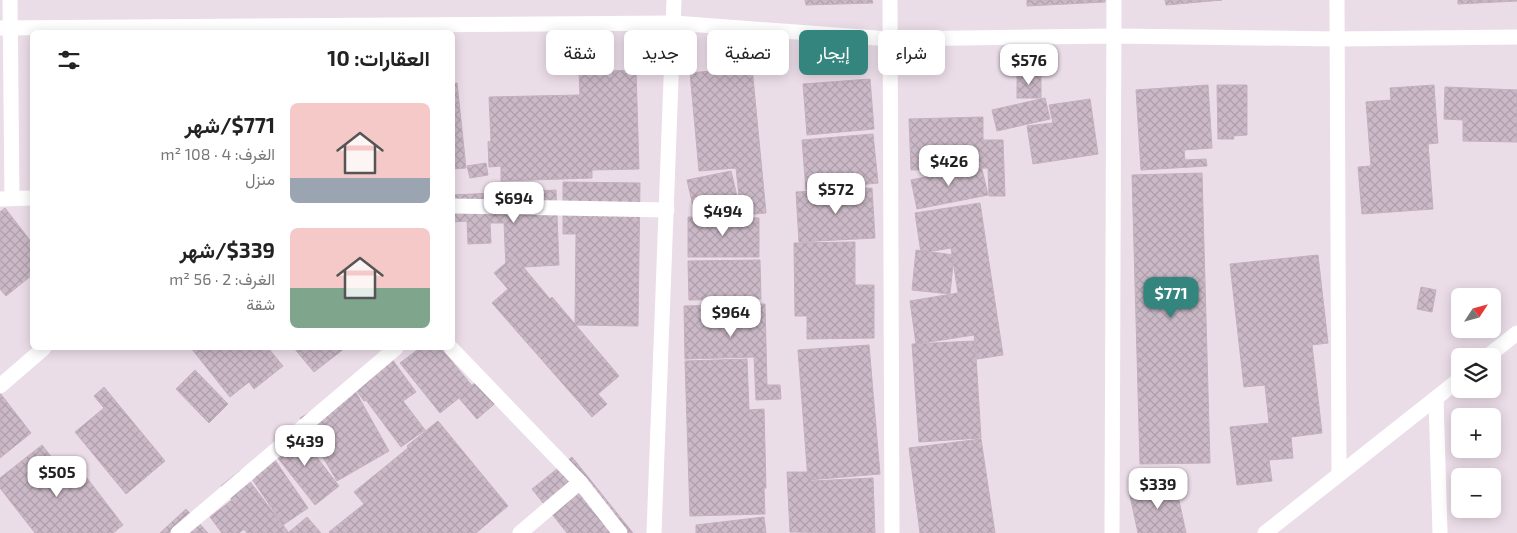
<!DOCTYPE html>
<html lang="ar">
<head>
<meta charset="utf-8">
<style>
	body { margin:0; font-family:"Exo 2",Vazirmatn,sans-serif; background:#f6f6f6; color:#222; direction:rtl; height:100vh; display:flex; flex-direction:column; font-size:19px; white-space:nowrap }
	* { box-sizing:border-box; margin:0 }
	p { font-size:16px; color:#767676 }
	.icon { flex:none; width:28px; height:28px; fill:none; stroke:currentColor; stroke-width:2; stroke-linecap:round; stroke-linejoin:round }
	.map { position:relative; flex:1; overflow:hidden; direction:ltr }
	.panel { position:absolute; left:30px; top:30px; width:425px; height:320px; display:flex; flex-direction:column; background:#fff; border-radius:8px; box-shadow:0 2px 12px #0003; direction:rtl }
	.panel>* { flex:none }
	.banner { position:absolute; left:470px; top:30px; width:475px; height:45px; direction:rtl; display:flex; gap:10px }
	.needle { width:32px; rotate:54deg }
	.fabs { position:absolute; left:1451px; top:288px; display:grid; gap:10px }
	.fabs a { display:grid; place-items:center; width:50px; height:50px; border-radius:8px; background:#fff; box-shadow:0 2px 12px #0003; font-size:25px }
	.price { position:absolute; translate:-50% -42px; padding:0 11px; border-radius:10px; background:#fff; color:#222; font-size:16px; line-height:32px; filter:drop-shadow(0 1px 2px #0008) }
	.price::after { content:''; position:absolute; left:50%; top:30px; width:15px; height:11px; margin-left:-8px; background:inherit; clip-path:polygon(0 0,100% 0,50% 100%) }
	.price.on { background:#34857d; color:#fff }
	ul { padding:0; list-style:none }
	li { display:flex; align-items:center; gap:15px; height:125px; padding:0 25px }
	li span { display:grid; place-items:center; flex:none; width:140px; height:100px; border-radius:8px; color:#555 }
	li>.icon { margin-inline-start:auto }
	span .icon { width:60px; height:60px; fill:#fffc; stroke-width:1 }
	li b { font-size:21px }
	h2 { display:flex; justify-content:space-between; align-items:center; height:60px; padding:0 25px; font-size:21px }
	.pill { padding:0 18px; border-radius:8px; background:#fff; box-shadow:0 2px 12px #0003; font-size:18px; line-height:45px }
	.pill.on { background:#34857d; color:#fff }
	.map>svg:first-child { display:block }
	.building { fill:url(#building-cross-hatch); stroke:#c5afbf }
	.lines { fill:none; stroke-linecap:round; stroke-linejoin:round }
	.street { stroke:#fff; stroke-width:15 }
</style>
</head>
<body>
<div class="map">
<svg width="1517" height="533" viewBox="0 0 1517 533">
	<defs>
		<pattern id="building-cross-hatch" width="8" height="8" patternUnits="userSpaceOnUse" patternTransform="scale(1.25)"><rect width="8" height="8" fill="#cbb9c7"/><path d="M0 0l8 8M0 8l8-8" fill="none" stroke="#af9fab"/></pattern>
	</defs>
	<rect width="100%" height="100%" fill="#ebdde8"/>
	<g class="building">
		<polygon points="805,0 872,0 873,3 806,5"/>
		<polygon points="1027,0 1105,0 1105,2 1027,6"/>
		<polygon points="1165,0 1222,0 1166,5"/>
		<polygon points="1458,0 1517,0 1517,1 1458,4"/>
		<polygon points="752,67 766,213 741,215 736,168 699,171 690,73"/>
		<polygon points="636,70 639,169 592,170 592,178 501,181 501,166 489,167 488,142 491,141 489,97 580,95 579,72"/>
		<rect x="1017" y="74" width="24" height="24"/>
		<polygon points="870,79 874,129 807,135 803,84"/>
		<polygon points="457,83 466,168 452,169 452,84"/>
		<polygon points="1208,85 1212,148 1184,150 1185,160 1206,159 1207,166 1141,170 1136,90"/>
		<polygon points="1217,85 1247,85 1247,135 1233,136 1234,139 1218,139"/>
		<polygon points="1434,85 1438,143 1428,144 1433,209 1362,214 1358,167 1371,166 1366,102 1391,100 1390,88"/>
		<polygon points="1445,87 1517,90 1517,142 1463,141 1463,120 1444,119"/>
		<polygon points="1045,98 1050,119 997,131 992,110"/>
		<polygon points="1090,99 1098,154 1033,164 1027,126 1053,123 1049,105"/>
		<polygon points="983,117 983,140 1003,140 1005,196 989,196 988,168 911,170 909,119"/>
		<polygon points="873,134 878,183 806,190 802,140"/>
		<polygon points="486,163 488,175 470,178 467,166"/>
		<polygon points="981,165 988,195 917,209 911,180"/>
		<polygon points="731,171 740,209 696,219 687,180"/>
		<polygon points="1202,173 1210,463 1140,464 1132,175"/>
		<polygon points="563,182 640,183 638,326 575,325 576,234 563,234"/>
		<polygon points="872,188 875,238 799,242 796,192"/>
		<polygon points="556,190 559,265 506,268 504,223 490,223 491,243 468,244 467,221 452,222 452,195"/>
		<polygon points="980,203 1003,355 977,359 974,335 916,344 910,301 958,293 951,248 921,253 915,213"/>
		<polygon points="5,208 32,243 32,275 6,296 0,289 0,212"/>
		<polygon points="688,217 759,218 759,257 688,257"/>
		<polygon points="855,242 855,285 874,285 874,338 807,339 807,316 795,316 794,243"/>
		<polygon points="916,250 954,255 950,294 912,290"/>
		<polygon points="1318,255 1328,343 1312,345 1322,433 1291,437 1293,458 1269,460 1272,481 1237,485 1230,427 1269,423 1265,385 1244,387 1230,264"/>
		<polygon points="514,256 550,299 552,297 619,376 598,394 607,404 592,417 492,303 508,289 494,273"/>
		<polygon points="760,260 761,299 689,300 688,261"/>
		<polygon points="1421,287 1436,290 1432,312 1417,309"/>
		<polygon points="765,304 767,385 780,385 781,399 756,400 754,357 685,359 684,306"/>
		<polygon points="975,341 981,438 919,442 912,344"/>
		<polygon points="869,345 880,474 808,480 798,350"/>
		<polygon points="191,348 268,348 283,366 254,389 249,382 230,397"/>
		<polygon points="294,348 345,348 314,372"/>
		<polygon points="420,348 441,348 473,387 440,413 400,363"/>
		<polygon points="389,355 416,392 403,401 425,430 401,447 366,400 364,401 351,383"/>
		<polygon points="747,359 749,410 764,409 766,488 764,488 765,514 690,516 685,361"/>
		<polygon points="195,370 228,404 209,423 176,389"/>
		<polygon points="481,378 499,400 477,419 458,397"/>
		<polygon points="104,387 165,461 126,494 75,432 104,408 94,396"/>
		<polygon points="353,387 389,451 337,481 300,418"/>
		<polygon points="0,393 31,433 0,458"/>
		<polygon points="438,421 508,506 476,533 330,533 329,532 364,504 354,492 408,448 407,446"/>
		<polygon points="295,429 339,486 315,505 270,448"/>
		<polygon points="981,439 995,533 920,533 909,448"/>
		<polygon points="42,445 68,478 80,469 123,525 113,533 35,533 0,488 0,478"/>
		<polygon points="270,453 308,508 283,525 246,470"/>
		<polygon points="572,457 633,533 567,533 532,489"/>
		<polygon points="241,470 289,533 247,533 244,529 239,533 222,533 210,517 232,500 221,486"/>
		<polygon points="787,472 811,472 811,481 873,478 875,533 790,532"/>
		<polygon points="1175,482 1186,533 1138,533 1129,491"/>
		<polygon points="186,509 208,533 160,533"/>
		<polygon points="307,517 321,533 288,533"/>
		<polygon points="764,517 766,533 696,533 696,525"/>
	</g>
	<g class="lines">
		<g class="street">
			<polyline points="10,0 12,198"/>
			<polyline points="890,0 892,533"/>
			<polyline points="1337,0 1339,474"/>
			<polyline points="0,28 674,23 890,39 1114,36 1337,39 1517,37"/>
			<polyline points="0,199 32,198"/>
			<polyline points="452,206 667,210"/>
			<polyline points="451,348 580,482 620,533"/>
			<polyline points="1488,356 1517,333"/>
			<polyline points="0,386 44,348"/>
			<polyline points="1436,398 1440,533"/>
			<polyline points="178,533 396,348"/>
			<polyline points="520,533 580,482"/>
			<polyline points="654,533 674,0"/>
			<polyline points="1112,533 1114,0"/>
			<polyline points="1265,533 1460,379"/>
		</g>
	</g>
</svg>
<div class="fabs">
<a><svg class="needle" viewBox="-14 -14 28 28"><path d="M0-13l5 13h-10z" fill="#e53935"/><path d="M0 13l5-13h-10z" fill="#767676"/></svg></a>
<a><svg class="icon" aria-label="layers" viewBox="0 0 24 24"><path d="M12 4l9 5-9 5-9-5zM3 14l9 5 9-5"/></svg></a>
<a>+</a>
<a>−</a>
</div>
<b class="price" style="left:1029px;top:86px">$576</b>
<b class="price" style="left:949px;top:187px">$426</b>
<b class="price" style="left:836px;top:215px">$572</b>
<b class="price" style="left:514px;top:224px">$694</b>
<b class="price" style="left:723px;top:237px">$494</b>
<b class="price on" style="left:1171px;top:319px">$771</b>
<b class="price" style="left:731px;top:338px">$964</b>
<b class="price" style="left:305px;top:467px">$439</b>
<b class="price" style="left:57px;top:498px">$505</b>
<b class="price" style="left:1158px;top:510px">$339</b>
<div class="banner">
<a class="pill">شراء</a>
<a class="pill on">إيجار</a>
<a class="pill">تصفية</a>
<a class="pill">جديد</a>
<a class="pill">شقة</a>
</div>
<section class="panel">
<h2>العقارات: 10<svg class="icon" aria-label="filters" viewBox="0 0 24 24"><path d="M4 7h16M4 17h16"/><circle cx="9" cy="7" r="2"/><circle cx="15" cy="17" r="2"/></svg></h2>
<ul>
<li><span style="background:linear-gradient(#f6c9c9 75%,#9aa5b1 0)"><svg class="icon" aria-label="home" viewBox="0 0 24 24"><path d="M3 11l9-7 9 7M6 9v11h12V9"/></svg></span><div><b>$771/شهر</b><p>الغرف: 4 · 108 m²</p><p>منزل</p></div></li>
<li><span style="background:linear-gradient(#f6c9c9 60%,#7fa58c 0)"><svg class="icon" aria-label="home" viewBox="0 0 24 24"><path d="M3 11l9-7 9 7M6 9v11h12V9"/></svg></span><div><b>$339/شهر</b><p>الغرف: 2 · 56 m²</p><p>شقة</p></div></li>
</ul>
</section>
</div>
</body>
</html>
